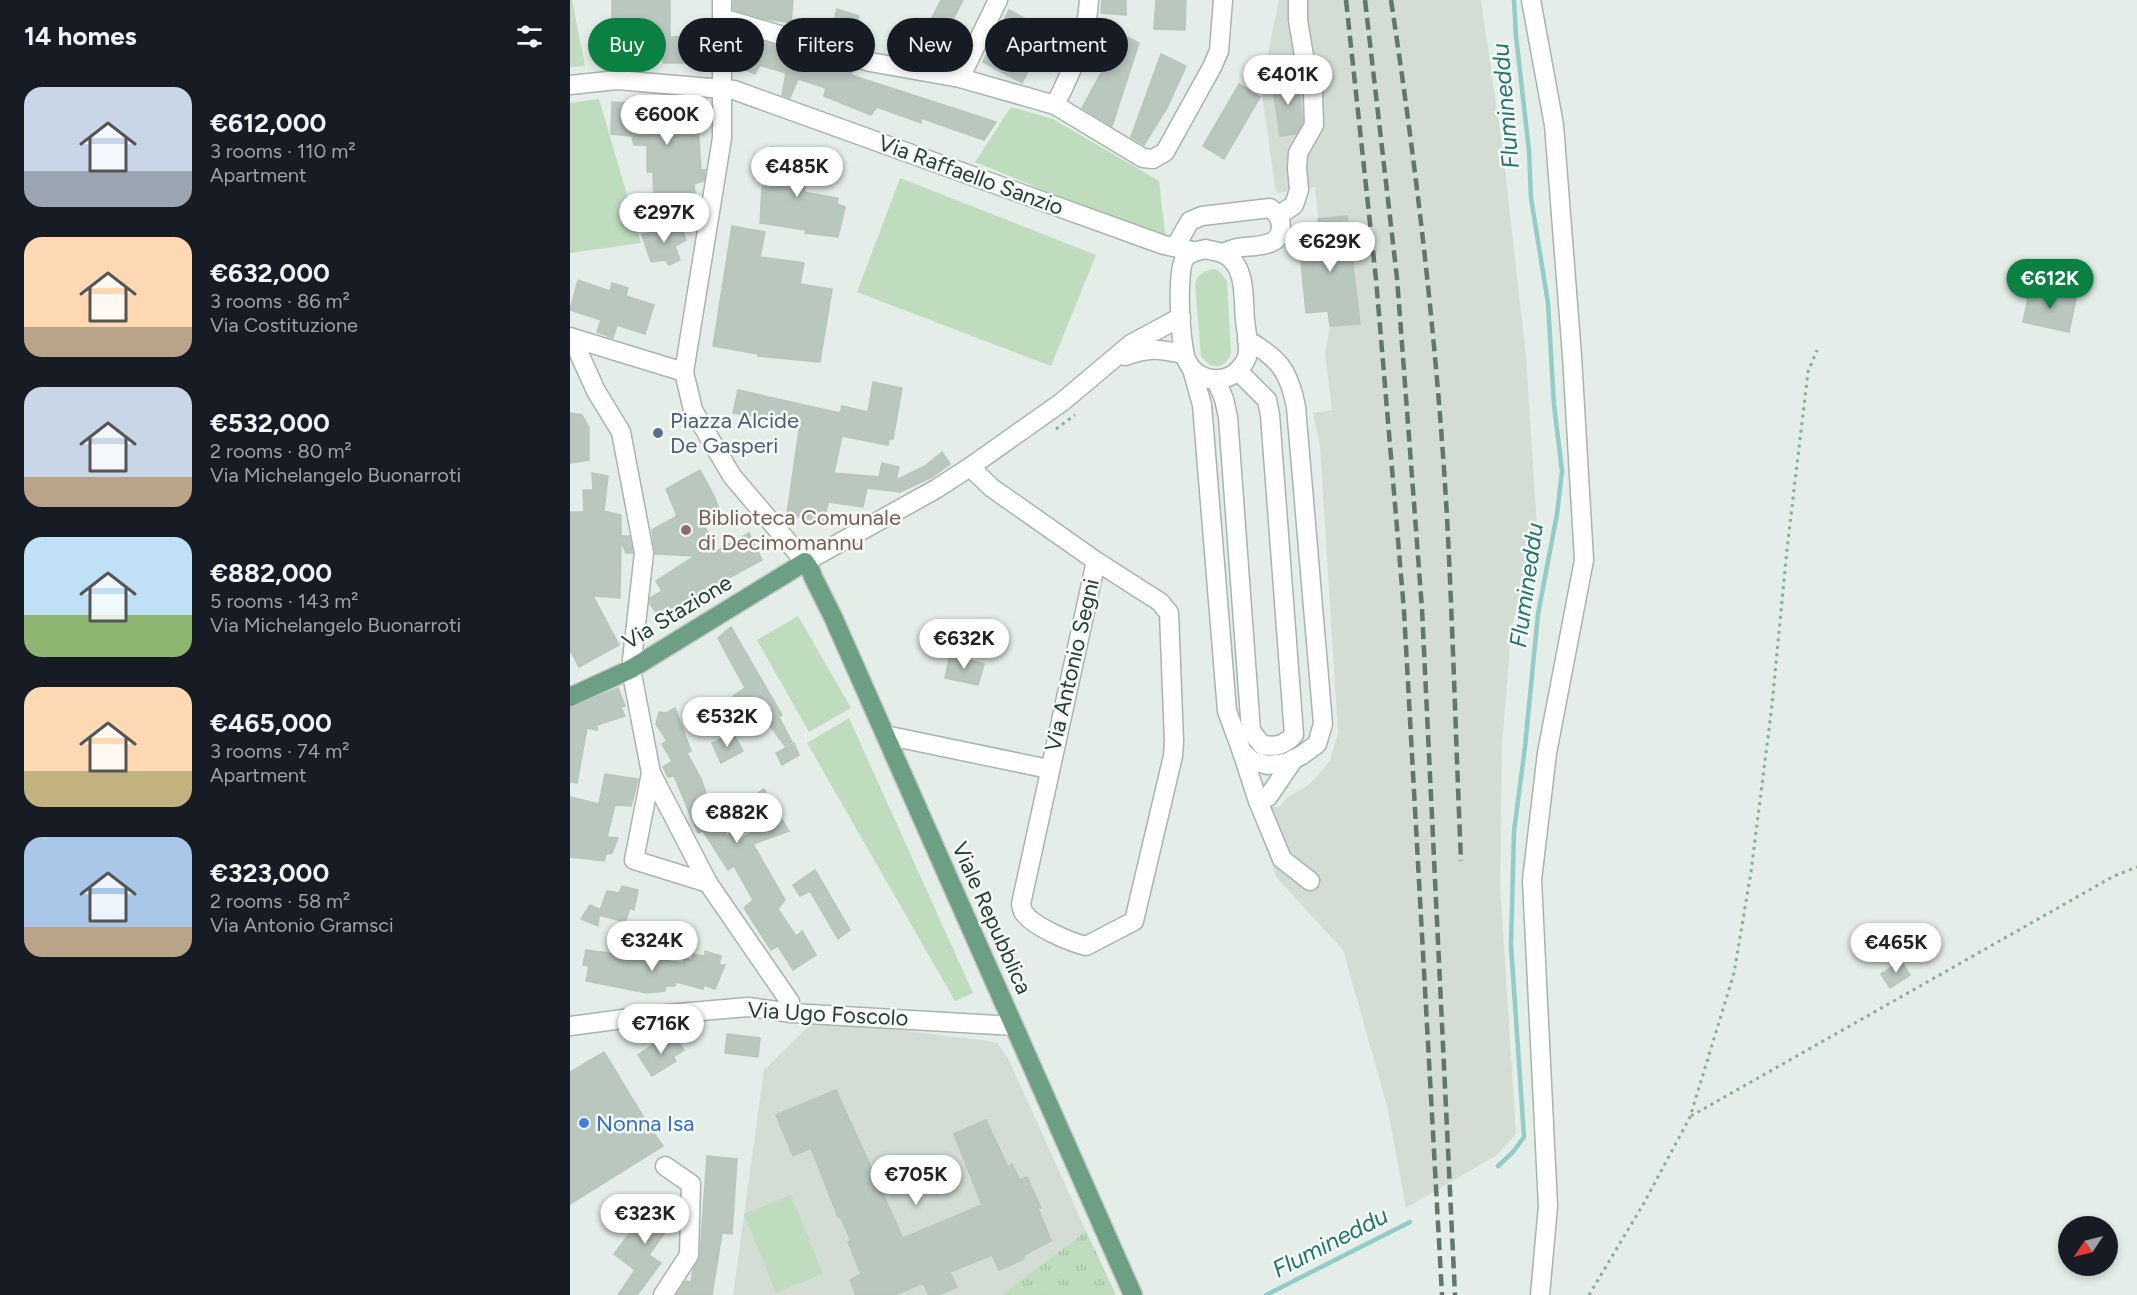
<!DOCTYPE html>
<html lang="en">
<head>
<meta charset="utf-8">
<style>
	body { margin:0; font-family:Figtree,sans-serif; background:#242831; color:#f1f3f6; height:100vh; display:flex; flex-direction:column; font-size:22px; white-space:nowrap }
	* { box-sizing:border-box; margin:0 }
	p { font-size:20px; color:#9ea1a6 }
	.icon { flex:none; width:33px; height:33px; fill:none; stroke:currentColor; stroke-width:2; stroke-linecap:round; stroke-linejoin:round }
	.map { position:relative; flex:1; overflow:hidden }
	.panel { display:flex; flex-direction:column; background:#171b24; width:570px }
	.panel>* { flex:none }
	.hud { position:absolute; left:18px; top:18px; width:570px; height:54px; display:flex; gap:12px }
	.needle { width:39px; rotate:235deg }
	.buttons { position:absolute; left:1488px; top:1216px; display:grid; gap:12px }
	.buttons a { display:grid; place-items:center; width:60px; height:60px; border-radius:50%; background:#171b24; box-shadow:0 3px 9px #0003; font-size:30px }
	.price { position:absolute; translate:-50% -51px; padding:0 14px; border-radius:21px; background:#fff; color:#222; font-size:20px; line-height:39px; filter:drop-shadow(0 2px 3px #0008) }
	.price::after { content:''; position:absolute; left:50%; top:36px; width:18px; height:14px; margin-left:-9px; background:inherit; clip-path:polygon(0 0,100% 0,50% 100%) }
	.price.current { background:#0b8043; color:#fff }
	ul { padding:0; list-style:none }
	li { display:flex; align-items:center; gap:18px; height:150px; padding:0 24px }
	li span { display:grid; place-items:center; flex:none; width:168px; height:120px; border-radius:18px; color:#555 }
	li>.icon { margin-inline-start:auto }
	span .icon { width:72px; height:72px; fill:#fffc; stroke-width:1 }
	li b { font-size:26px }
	h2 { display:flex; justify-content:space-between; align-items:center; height:72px; padding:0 24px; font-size:26px }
	.tag { padding:0 21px; border-radius:27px; background:#171b24; box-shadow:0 3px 9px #0003; font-size:21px; line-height:54px }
	.tag.current { background:#0b8043; color:#fff }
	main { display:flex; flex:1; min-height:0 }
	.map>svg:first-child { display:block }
	.built { fill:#d3dcd5 }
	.grass { fill:#bfdcbf }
	.park { fill:url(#park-tufts) }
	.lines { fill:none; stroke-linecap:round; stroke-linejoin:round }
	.stream { stroke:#91cdc5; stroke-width:4.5 }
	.building { fill:#bac7bf; stroke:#b7c6bc; stroke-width:1.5 }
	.minor-casing { stroke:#a7b5ac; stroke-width:21 }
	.major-casing { stroke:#c2c9c5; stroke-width:21 }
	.path { stroke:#87ae97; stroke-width:3; stroke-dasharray:3 4.5; stroke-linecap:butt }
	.minor { stroke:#fff; stroke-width:18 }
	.major { stroke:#6c9f83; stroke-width:18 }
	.rail { stroke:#60786b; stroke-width:4.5; stroke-dasharray:12 6; stroke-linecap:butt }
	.service-dot { fill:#5c6f8a; stroke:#f5f9f6; stroke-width:2 }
	.education-dot { fill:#8d6e63; stroke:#f5f9f6; stroke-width:2 }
	.shop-dot { fill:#3f7fe0; stroke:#f5f9f6; stroke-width:2 }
	.labels { text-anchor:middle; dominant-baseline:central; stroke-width:5; stroke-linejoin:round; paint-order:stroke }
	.street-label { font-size:22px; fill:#253d30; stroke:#f5f9f6 }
	.service-label { font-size:22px; fill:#4e5e75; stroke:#f5f9f6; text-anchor:start }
	.education-label { font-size:22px; fill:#785e54; stroke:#f5f9f6; text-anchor:start }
	.shop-label { font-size:22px; fill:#366cbe; stroke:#f5f9f6; text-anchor:start }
	.water-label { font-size:24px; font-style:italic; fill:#23756b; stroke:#f5f9f6 }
</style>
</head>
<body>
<main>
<section class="panel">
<h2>14 homes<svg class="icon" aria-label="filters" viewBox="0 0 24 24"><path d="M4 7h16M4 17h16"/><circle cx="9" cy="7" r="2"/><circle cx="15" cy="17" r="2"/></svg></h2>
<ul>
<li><span style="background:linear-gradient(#c9d6e8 70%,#9aa5b1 0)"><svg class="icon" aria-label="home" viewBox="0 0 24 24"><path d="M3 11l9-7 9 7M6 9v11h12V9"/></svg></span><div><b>€612,000</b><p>3 rooms · 110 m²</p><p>Apartment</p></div></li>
<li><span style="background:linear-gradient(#ffd9b3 75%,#b9a48a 0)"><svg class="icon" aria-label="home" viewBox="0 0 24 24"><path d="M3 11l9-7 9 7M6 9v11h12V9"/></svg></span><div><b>€632,000</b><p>3 rooms · 86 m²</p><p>Via Costituzione</p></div></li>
<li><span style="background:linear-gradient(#c9d6e8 75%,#b9a48a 0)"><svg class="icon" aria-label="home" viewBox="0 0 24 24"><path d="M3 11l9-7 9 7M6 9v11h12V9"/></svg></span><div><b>€532,000</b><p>2 rooms · 80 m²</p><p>Via Michelangelo Buonarroti</p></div></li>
<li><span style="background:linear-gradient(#bfe0f5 65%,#8fb573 0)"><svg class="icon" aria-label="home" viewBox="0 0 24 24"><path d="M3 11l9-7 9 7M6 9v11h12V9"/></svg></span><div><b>€882,000</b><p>5 rooms · 143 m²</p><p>Via Michelangelo Buonarroti</p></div></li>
<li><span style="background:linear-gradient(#ffd9b3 70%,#c2b280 0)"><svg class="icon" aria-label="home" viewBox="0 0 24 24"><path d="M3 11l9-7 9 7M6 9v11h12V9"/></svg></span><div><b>€465,000</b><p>3 rooms · 74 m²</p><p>Apartment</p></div></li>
<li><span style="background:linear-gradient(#a9c7e8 75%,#b9a48a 0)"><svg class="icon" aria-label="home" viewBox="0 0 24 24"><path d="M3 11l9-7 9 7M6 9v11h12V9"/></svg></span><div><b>€323,000</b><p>2 rooms · 58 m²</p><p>Via Antonio Gramsci</p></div></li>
</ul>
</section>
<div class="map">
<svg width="1567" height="1295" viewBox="0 0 1567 1295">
	<defs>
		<pattern id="park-tufts" width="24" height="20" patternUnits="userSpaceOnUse" patternTransform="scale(1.5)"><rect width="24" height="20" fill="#bfdcbf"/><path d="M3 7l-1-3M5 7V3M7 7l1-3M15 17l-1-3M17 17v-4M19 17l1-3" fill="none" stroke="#a4bea4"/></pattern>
	</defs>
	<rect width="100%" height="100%" fill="#e4ede7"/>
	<g class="built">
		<polygon points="709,0 911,0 933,152 956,357 967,528 941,631 932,745 930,884 946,1134 927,1155 836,1208 817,1105 773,950 707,878 681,807 709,807 718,797 741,783 760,761 768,733 750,446 743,413 762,410 755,354 760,326 758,311 736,313 729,241 750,239 745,187 706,193 691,87"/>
		<polygon points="245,1020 412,1040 427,1043 438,1058 516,1231 431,1295 163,1295 194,1070"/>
	</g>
	<g class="grass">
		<polygon points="0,0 2,0 15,66 0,67"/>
		<polygon points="29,99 71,243 0,253 0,103"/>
		<polygon points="441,107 483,119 589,181 596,240 405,162"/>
		<polygon points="330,178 526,255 481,366 287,292"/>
		<path d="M644,269L649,271L657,281L661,353C655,371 640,369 631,356L625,284C626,276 635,270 644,269Z"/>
		<polygon points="228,616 281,708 239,732 187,640"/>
		<polygon points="279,718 403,993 385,1001 237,743"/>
		<polygon points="221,1195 253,1274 206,1293 174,1214"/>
	</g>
	<polygon class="park" points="516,1231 546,1295 431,1295"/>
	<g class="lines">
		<g class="stream">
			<polyline points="928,1166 943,1152 954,1137 941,945 944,831 955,747 968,614 987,514 992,471 984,405 978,303 961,198 959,151 946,36 944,0"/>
			<polyline points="696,1295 840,1222"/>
		</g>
	</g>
	<g class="building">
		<polygon points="42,0 100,0 100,37 128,36 132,63 93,63 93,58 51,62 51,52 27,53 28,27 42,26"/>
		<polygon points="164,0 223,0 221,23 196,19 163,9"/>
		<polygon points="371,0 393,0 364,58 346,49"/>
		<polygon points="532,0 556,0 556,15 531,13"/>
		<polygon points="586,0 616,0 615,30 584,29"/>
		<polygon points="267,9 289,16 284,32 294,35 290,47 249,35 251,28 261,31"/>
		<polygon points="439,10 476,30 457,67 460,68 452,83 413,62"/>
		<polygon points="544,31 569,43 542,126 512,108 531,73"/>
		<polygon points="175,37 283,69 281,75 426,122 414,140 351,118 351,123 307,107 301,115 254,96 256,88 228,79 220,98 212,95 216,73 190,65 185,74 164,65"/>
		<polygon points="591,54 616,66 597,108 574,145 561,137"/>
		<polygon points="727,78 733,122 726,134 710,136 702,82"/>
		<polygon points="669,84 690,97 654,159 633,146"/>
		<polygon points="116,100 137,100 136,127 128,127 131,170 135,170 134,181 124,184 126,206 84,207 83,172 77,172 77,145 64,145 62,136 41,134 42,102 64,103 64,105 116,106"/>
		<polygon points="202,147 242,157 234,192 268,198 267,204 275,207 268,237 235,233 236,230 190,223 192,187 197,186"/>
		<polygon points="777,216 790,324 760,326 758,311 736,313 729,241 750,239 748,219"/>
		<polygon points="110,224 116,240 105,246 110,260 99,265 95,260 81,262 72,235"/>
		<polygon points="162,226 195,232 190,257 234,263 230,284 262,289 250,362 188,356 188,354 143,346"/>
		<polygon points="8,280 40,291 42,283 58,288 56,296 84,305 75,334 47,325 43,338 27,332 31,320 0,310"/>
		<polygon points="1460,289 1506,299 1499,332 1453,322"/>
		<polygon points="303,382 332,388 323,439 319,439 318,445 272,436 264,473 309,477 312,463 329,467 326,480 355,466 372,452 380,464 362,477 330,492 297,488 293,507 258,502 254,523 217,514 230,423 163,413 168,390 270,413 272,406 298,412"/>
		<polygon points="0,413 12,415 19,428 19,460 0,463"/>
		<polygon points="130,470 144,496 152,517 135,527 147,551 179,533 192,560 89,616 80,604 80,598 92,591 86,581 125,556 85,554 82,530 107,516 96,489"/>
		<polygon points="22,473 38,476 34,511 51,515 51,536 59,536 63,553 56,553 51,541 50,598 23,596 49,645 9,667 0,650 0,512 14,512 13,490 23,490"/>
		<polygon points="161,627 212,715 209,717 222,742 215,746 198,723 183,733 163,696 175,688 148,638"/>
		<polygon points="380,655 414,664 408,685 375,678"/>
		<polygon points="48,688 55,706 51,707 55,716 27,725 27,730 17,728 7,783 0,782 0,708"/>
		<polygon points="105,708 121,751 117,753 131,779 141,807 157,836 161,833 165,843 189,828 174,803 194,789 219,831 183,844 215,900 208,909 226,936 232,931 246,955 223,970 208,946 201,950 174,908 183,900 164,866 158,870 133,831 128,833 104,776 98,777 93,767 102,761 92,744 97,741 86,724 89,712 96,713"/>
		<polygon points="163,733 173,751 151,763 142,743"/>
		<polygon points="224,743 229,755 212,765 206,753"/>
		<polygon points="35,774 68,779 61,806 45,805 37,837 48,838 42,853 36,854 34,861 0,857 0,797 29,804"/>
		<polygon points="245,870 280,930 268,939 240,891 230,896 223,885"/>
		<polygon points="52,886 68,890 64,910 60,908 55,922 29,915 28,926 11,919 20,905 29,909 29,913 37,891 49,893"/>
		<polygon points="16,950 113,963 114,957 122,960 123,954 135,956 135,951 151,956 149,965 155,965 145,989 134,985 133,989 106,982 105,986 96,986 95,991 77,993 16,981 19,966 13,965"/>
		<polygon points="1331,961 1340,975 1320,988 1311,974"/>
		<polygon points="157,1034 190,1038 188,1057 155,1053"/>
		<polygon points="105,1037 114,1050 103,1057 106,1061 82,1076 68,1055 91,1039 97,1043"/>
		<polygon points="34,1052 77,1123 93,1146 0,1204 0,1072"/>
		<polygon points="266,1090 333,1238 412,1205 384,1134 416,1120 438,1167 442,1164 450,1180 457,1177 471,1208 468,1208 481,1241 454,1255 454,1259 429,1270 422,1255 380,1272 387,1287 368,1295 359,1295 353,1283 325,1295 286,1295 280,1280 291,1274 278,1242 281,1241 271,1218 268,1217 241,1148 223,1156 206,1115"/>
		<polygon points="137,1156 167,1159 162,1234 152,1233 142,1295 106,1295 116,1281 121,1282 123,1270 130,1256"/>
		<polygon points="88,1195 108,1210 93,1229 96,1231 79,1255 91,1263 67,1295 48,1295 65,1270 44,1254"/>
	</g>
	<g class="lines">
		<g class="minor-casing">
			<g id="minor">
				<polyline points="152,0 152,138 114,372 123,410 162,476 235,562 366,489 400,467 492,402 561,344 611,317"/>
				<polyline points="961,0 984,125 1002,356 1014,560 977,753 962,880 978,1206 970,1295"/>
				<polyline points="153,18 300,62 390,78 485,105 573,158 583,159 595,152 642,67 649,51 653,0"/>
				<polyline points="390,78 428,0"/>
				<polyline points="0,85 47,80 164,90 594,245 623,251"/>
				<path d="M485,105C502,71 517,38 519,0"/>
				<polyline points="708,216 724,205 729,190 727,168 728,153 744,125 743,93 735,62 728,20 728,0"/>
				<path d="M605,247L620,221L632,216L700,208C707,213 711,218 711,228C710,249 681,245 667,248C662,249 657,251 653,253"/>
				<path d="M636,249C641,251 649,251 654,254C677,266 673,298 675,320C676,331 680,346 677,357C674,366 664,376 655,378C640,382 624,376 617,361C610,347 606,270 615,258C621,251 628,251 636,249Z"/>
				<polyline points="0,337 114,372"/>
				<polyline points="7,340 7,349 26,391 51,432 74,553 61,669 81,773 138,883 220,1002 222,1013"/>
				<path d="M555,356C581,347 588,349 614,354"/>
				<path d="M622,369L632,405L657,711L672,752L682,761L698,765L716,763L732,755L747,744L753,724L726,407C719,371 709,358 677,340"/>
				<path d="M646,380L654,399L658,417L681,731L692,745C706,747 713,746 724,735L700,415L697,400L668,371"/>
				<path d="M400,467L422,488L526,561L590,602L599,613L604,741L603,756L564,921L516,946C500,942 464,927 454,913C452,911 452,907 451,904L526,561"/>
				<polyline points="315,735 479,769"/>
				<polyline points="672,752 688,801 698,797 724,759"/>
				<polyline points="81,773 64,860 138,883"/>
				<polyline points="688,801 712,859 740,881"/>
				<polyline points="0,1026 75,1016 178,1007 222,1013 444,1026"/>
				<polyline points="93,1295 119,1255 121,1184 95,1166"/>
			</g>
		</g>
		<g class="major-casing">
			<polyline id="major" points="0,697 61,669 235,562 241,571 243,577 263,617 563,1295"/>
		</g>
		<g class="path">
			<polyline points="486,429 505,415"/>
			<polyline points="1121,1116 1544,876 1567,867"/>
			<polyline points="1019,1295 1074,1203 1120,1117 1164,973 1181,872 1202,705 1217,549 1238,372 1247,350"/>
		</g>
		<use href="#minor" class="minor"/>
		<use href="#major" class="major"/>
		<g class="rail">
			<polyline points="776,0 806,279 834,611 872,1295"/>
			<polyline points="795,0 827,278 852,609 885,1295"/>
			<path d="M821,0C847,172 867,344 877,517C883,632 886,746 891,861"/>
		</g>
	</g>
	<circle class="service-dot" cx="88" cy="433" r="6"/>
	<circle class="education-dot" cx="116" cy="530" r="6"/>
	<circle class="shop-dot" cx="14" cy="1123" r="6"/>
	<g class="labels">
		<g class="street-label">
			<text transform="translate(401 175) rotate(20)">Via Raffaello Sanzio</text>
			<text transform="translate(107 612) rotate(-31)">Via Stazione</text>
			<text transform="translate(502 665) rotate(-77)">Via Antonio Segni</text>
			<text transform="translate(422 918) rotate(66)">Viale Repubblica</text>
			<text transform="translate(258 1014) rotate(3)">Via Ugo Foscolo</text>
		</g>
		<g class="service-label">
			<text x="100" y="420">Piazza Alcide<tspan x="100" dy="25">De Gasperi</tspan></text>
		</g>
		<g class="education-label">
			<text x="128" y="517">Biblioteca Comunale<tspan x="128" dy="25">di Decimomannu</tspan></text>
		</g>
		<g class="shop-label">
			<text x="26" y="1123">Nonna Isa</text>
		</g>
		<g class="water-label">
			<text transform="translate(935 106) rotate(-95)">Flumineddu</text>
			<text transform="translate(956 585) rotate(-82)">Flumineddu</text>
			<text transform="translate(760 1242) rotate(-27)">Flumineddu</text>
		</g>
	</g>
</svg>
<div class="buttons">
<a><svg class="needle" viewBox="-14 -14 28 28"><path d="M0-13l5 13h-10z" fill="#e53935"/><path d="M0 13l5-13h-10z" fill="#9ea1a6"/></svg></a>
</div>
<b class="price" style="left:718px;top:106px">€401K</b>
<b class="price" style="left:97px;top:146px">€600K</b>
<b class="price" style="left:227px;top:198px">€485K</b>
<b class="price" style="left:94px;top:244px">€297K</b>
<b class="price" style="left:760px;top:273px">€629K</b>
<b class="price current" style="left:1480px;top:310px">€612K</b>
<b class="price" style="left:394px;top:670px">€632K</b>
<b class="price" style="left:157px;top:748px">€532K</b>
<b class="price" style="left:167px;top:844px">€882K</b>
<b class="price" style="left:82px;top:972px">€324K</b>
<b class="price" style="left:1326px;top:974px">€465K</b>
<b class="price" style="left:91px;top:1055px">€716K</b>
<b class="price" style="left:346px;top:1206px">€705K</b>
<b class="price" style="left:75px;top:1245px">€323K</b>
<div class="hud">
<a class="tag current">Buy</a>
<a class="tag">Rent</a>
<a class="tag">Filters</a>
<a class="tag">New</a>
<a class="tag">Apartment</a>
</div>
</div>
</main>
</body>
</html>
